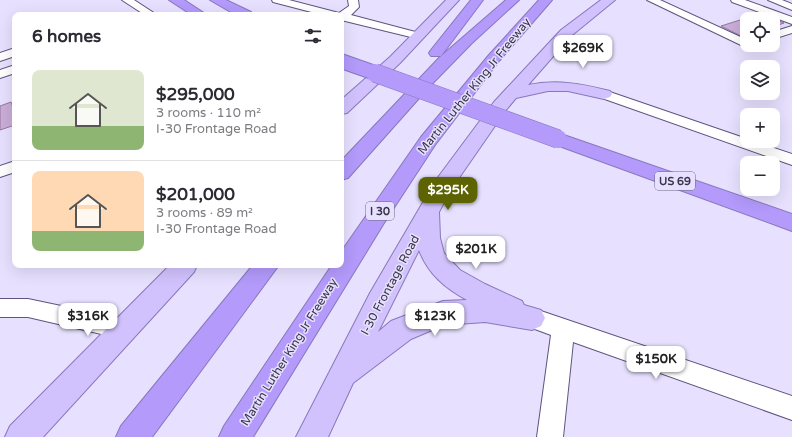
<!DOCTYPE html>
<html lang="en">
<head>
<meta charset="utf-8">
<style>
	body { margin:0; font-family:"Varela Round",sans-serif; background:#f2f2f3; color:#2b2b33; height:100vh; display:flex; flex-direction:column; font-size:15px; white-space:nowrap }
	* { box-sizing:border-box; margin:0 }
	p { font-size:13px; color:#7c7c81 }
	.icon { flex:none; width:22px; height:22px; fill:none; stroke:currentColor; stroke-width:2; stroke-linecap:round; stroke-linejoin:round }
	.map { position:relative; flex:1; overflow:hidden }
	.panel { position:absolute; left:12px; top:12px; width:332px; height:256px; display:flex; flex-direction:column; background:#fff; border-radius:8px; box-shadow:0 4px 16px #0002 }
	.panel>* { flex:none }
	.controls { position:absolute; left:740px; top:12px; display:grid; gap:8px }
	.controls a { display:grid; place-items:center; width:40px; height:40px; border-radius:8px; background:#fff; box-shadow:0 4px 16px #0002; font-size:20px }
	.price { position:absolute; translate:-50% -34px; padding:0 9px; border-radius:8px; background:#fff; color:#222; font-size:13px; line-height:26px; filter:drop-shadow(0 1px 2px #0008) }
	.price::after { content:''; position:absolute; left:50%; top:24px; width:12px; height:9px; margin-left:-6px; background:inherit; clip-path:polygon(0 0,100% 0,50% 100%) }
	.price.active { background:#5c6300; color:#fff }
	ul { padding:0; list-style:none }
	li { display:flex; align-items:center; gap:12px; height:100px; padding:0 20px }
	li+li { border-top:1px solid #e1e1e2 }
	li span { display:grid; place-items:center; flex:none; width:112px; height:80px; border-radius:8px; color:#555 }
	li>.icon { margin-inline-start:auto }
	span .icon { width:48px; height:48px; fill:#fffc; stroke-width:1 }
	li b { font-size:17px }
	h2 { display:flex; justify-content:space-between; align-items:center; height:48px; padding:0 20px; font-size:17px }
	.map>svg:first-child { display:block }
	.building { fill:#caadd8; stroke:#9378a0 }
	.lines { fill:none; stroke-linecap:round; stroke-linejoin:round }
	.minor-casing { stroke:#5e547e; stroke-width:2 }
	.major-casing { stroke:#8877bc; stroke-width:2 }
	.highway-casing { stroke:#8877bc; stroke-width:2 }
	.minor { fill:#fff; fill-rule:evenodd }
	.major { fill:#d1c2fd; fill-rule:evenodd }
	.highway { fill:#b39afb; fill-rule:evenodd }
	.highway-bridge-far1-casing { stroke:#8877bc; stroke-width:16; stroke-linecap:butt }
	.highway-bridge-casing { stroke:#8877bc; stroke-width:19; stroke-linecap:butt }
	.highway-bridge-far1 { stroke:#b39afb; stroke-width:14 }
	.highway-bridge { stroke:#b39afb; stroke-width:18 }
	.labels { text-anchor:middle; dominant-baseline:central; stroke-width:3; stroke-linejoin:round; paint-order:stroke }
	.shield { fill:#e7e1ff; stroke:#6d697f; stroke-width:1 }
	.shield-label { font-size:11px; font-weight:bold; fill:#393548 }
	.street-label { font-size:12px; fill:#393548; stroke:#e7e1ff }
</style>
</head>
<body>
<div class="map">
<svg width="792" height="437" viewBox="0 0 792 437">
	<rect width="100%" height="100%" fill="#e7e1ff"/>
	<g class="building">
		<polygon points="759,14 770,17 784,23 773,27 773,19 747,19 747,34 741,36 721,26"/>
		<polygon points="11,102 15,113 15,125 0,130 0,106"/>
	</g>
	<g class="lines">
		<g class="minor-casing">
			<g id="minor">
				<polygon points="122,0 134,0 157,15 145,15"/>
				<polygon points="272,0 289,0 339,13 349,6 348,0 358,0 359,7 351,15 423,34 425,36 419,39 341,20 341,15 323,15 273,2"/>
				<polygon points="647,0 660,0 747,40 747,45 752,45 747,47 743,46"/>
				<polygon points="731,0 745,0 792,17 792,24 732,2"/>
				<polygon points="768,0 782,0 792,4 792,10"/>
				<polygon points="792,26 792,33 773,39 773,32"/>
				<polygon points="15,48 15,56 0,61 0,53"/>
				<polygon points="15,65 15,73 0,78 0,70"/>
				<polygon points="604,90 747,139 747,141 753,141 792,154 792,165 599,97 597,94 599,91"/>
				<polygon points="15,161 15,172 0,177 0,166"/>
				<polygon points="0,299 28,299 123,319 131,322 134,329 131,336 123,339 28,317 0,317"/>
				<polygon points="532,308 792,396 792,420 573,342 563,437 537,437 551,335 524,325 521,318 524,311"/>
			</g>
		</g>
		<g class="major-casing">
			<g id="major">
				<polygon points="446,0 459,0 400,63 347,113 341,114 341,100 390,57"/>
				<path d="M601,0H615L571,36L528,85C557,79 582,84 610,91L612,94L610,97L604,99L568,91H548L516,98L506,110L452,188L439,212L440,238L444,253L460,270L485,284L522,301L524,305L541,310L545,318L541,326L532,330L485,322L444,325L411,339L353,383L328,437H296L370,293L436,180L494,102L561,30ZM419,250C428,274 445,288 467,300L443,301L391,321L378,332Z"/>
				<polygon points="170,265 197,265 194,272 43,437 5,437 10,426"/>
			</g>
		</g>
		<g class="highway-casing">
			<g id="highway">
				<polygon points="169,0 184,0 207,15 192,15"/>
				<polygon points="210,0 226,0 251,12 252,15 236,15"/>
				<polygon points="471,0 483,0 441,56 431,56 429,53 431,50"/>
				<polygon points="506,0 519,0 472,43 429,87 348,178 341,180 341,161 439,58"/>
				<polygon points="539,0 552,0 499,61 435,145 384,223 253,437 219,437 224,426 332,265 341,265 341,252 421,137 489,55"/>
				<polygon points="558,133 792,214 792,231 551,143 549,139 551,135"/>
				<polygon points="253,265 279,265 152,437 116,437 121,426"/>
			</g>
		</g>
		<use href="#minor" class="minor"/>
		<use href="#major" class="major"/>
		<use href="#highway" class="highway"/>
		<g class="highway-bridge-far1-casing">
			<polyline id="highway-bridge-far1" points="341,61 378,74"/>
		</g>
		<g class="highway-bridge-casing">
			<polyline id="highway-bridge" points="375,73 558,139"/>
		</g>
		<use href="#highway-bridge-far1" class="highway-bridge-far1"/>
		<use href="#highway-bridge" class="highway-bridge"/>
	</g>
	<g class="labels">
		<g class="shield">
			<rect x="655" y="172" width="40" height="18" rx="3"/>
			<rect x="366" y="202" width="28" height="18" rx="3"/>
		</g>
		<g class="shield-label">
			<text x="675" y="181">US 69</text>
			<text x="380" y="211">I 30</text>
		</g>
		<g class="street-label">
			<text transform="translate(474 86) rotate(-51)">Martin Luther King Jr Freeway</text>
			<text transform="translate(390 285) rotate(-62)">I-30 Frontage Road</text>
			<text transform="translate(289 352) rotate(-58)">Martin Luther King Jr Freeway</text>
		</g>
	</g>
</svg>
<div class="controls">
<a><svg class="icon" aria-label="locate" viewBox="0 0 24 24"><circle cx="12" cy="12" r="6"/><path d="M12 2v4M12 18v4M2 12h4M18 12h4"/></svg></a>
<a><svg class="icon" aria-label="layers" viewBox="0 0 24 24"><path d="M12 4l9 5-9 5-9-5zM3 14l9 5 9-5"/></svg></a>
<a>+</a>
<a>−</a>
</div>
<b class="price" style="left:583px;top:69px">$269K</b>
<b class="price active" style="left:448px;top:211px">$295K</b>
<b class="price" style="left:476px;top:270px">$201K</b>
<b class="price" style="left:88px;top:337px">$316K</b>
<b class="price" style="left:435px;top:337px">$123K</b>
<b class="price" style="left:656px;top:380px">$150K</b>
<section class="panel">
<h2>6 homes<svg class="icon" aria-label="filters" viewBox="0 0 24 24"><path d="M4 7h16M4 17h16"/><circle cx="9" cy="7" r="2"/><circle cx="15" cy="17" r="2"/></svg></h2>
<ul>
<li><span style="background:linear-gradient(#dfe7d0 70%,#8fb573 0)"><svg class="icon" aria-label="home" viewBox="0 0 24 24"><path d="M3 11l9-7 9 7M6 9v11h12V9"/></svg></span><div><b>$295,000</b><p>3 rooms · 110 m²</p><p>I-30 Frontage Road</p></div></li>
<li><span style="background:linear-gradient(#ffd9b3 75%,#8fb573 0)"><svg class="icon" aria-label="home" viewBox="0 0 24 24"><path d="M3 11l9-7 9 7M6 9v11h12V9"/></svg></span><div><b>$201,000</b><p>3 rooms · 89 m²</p><p>I-30 Frontage Road</p></div></li>
</ul>
</section>
</div>
</body>
</html>
